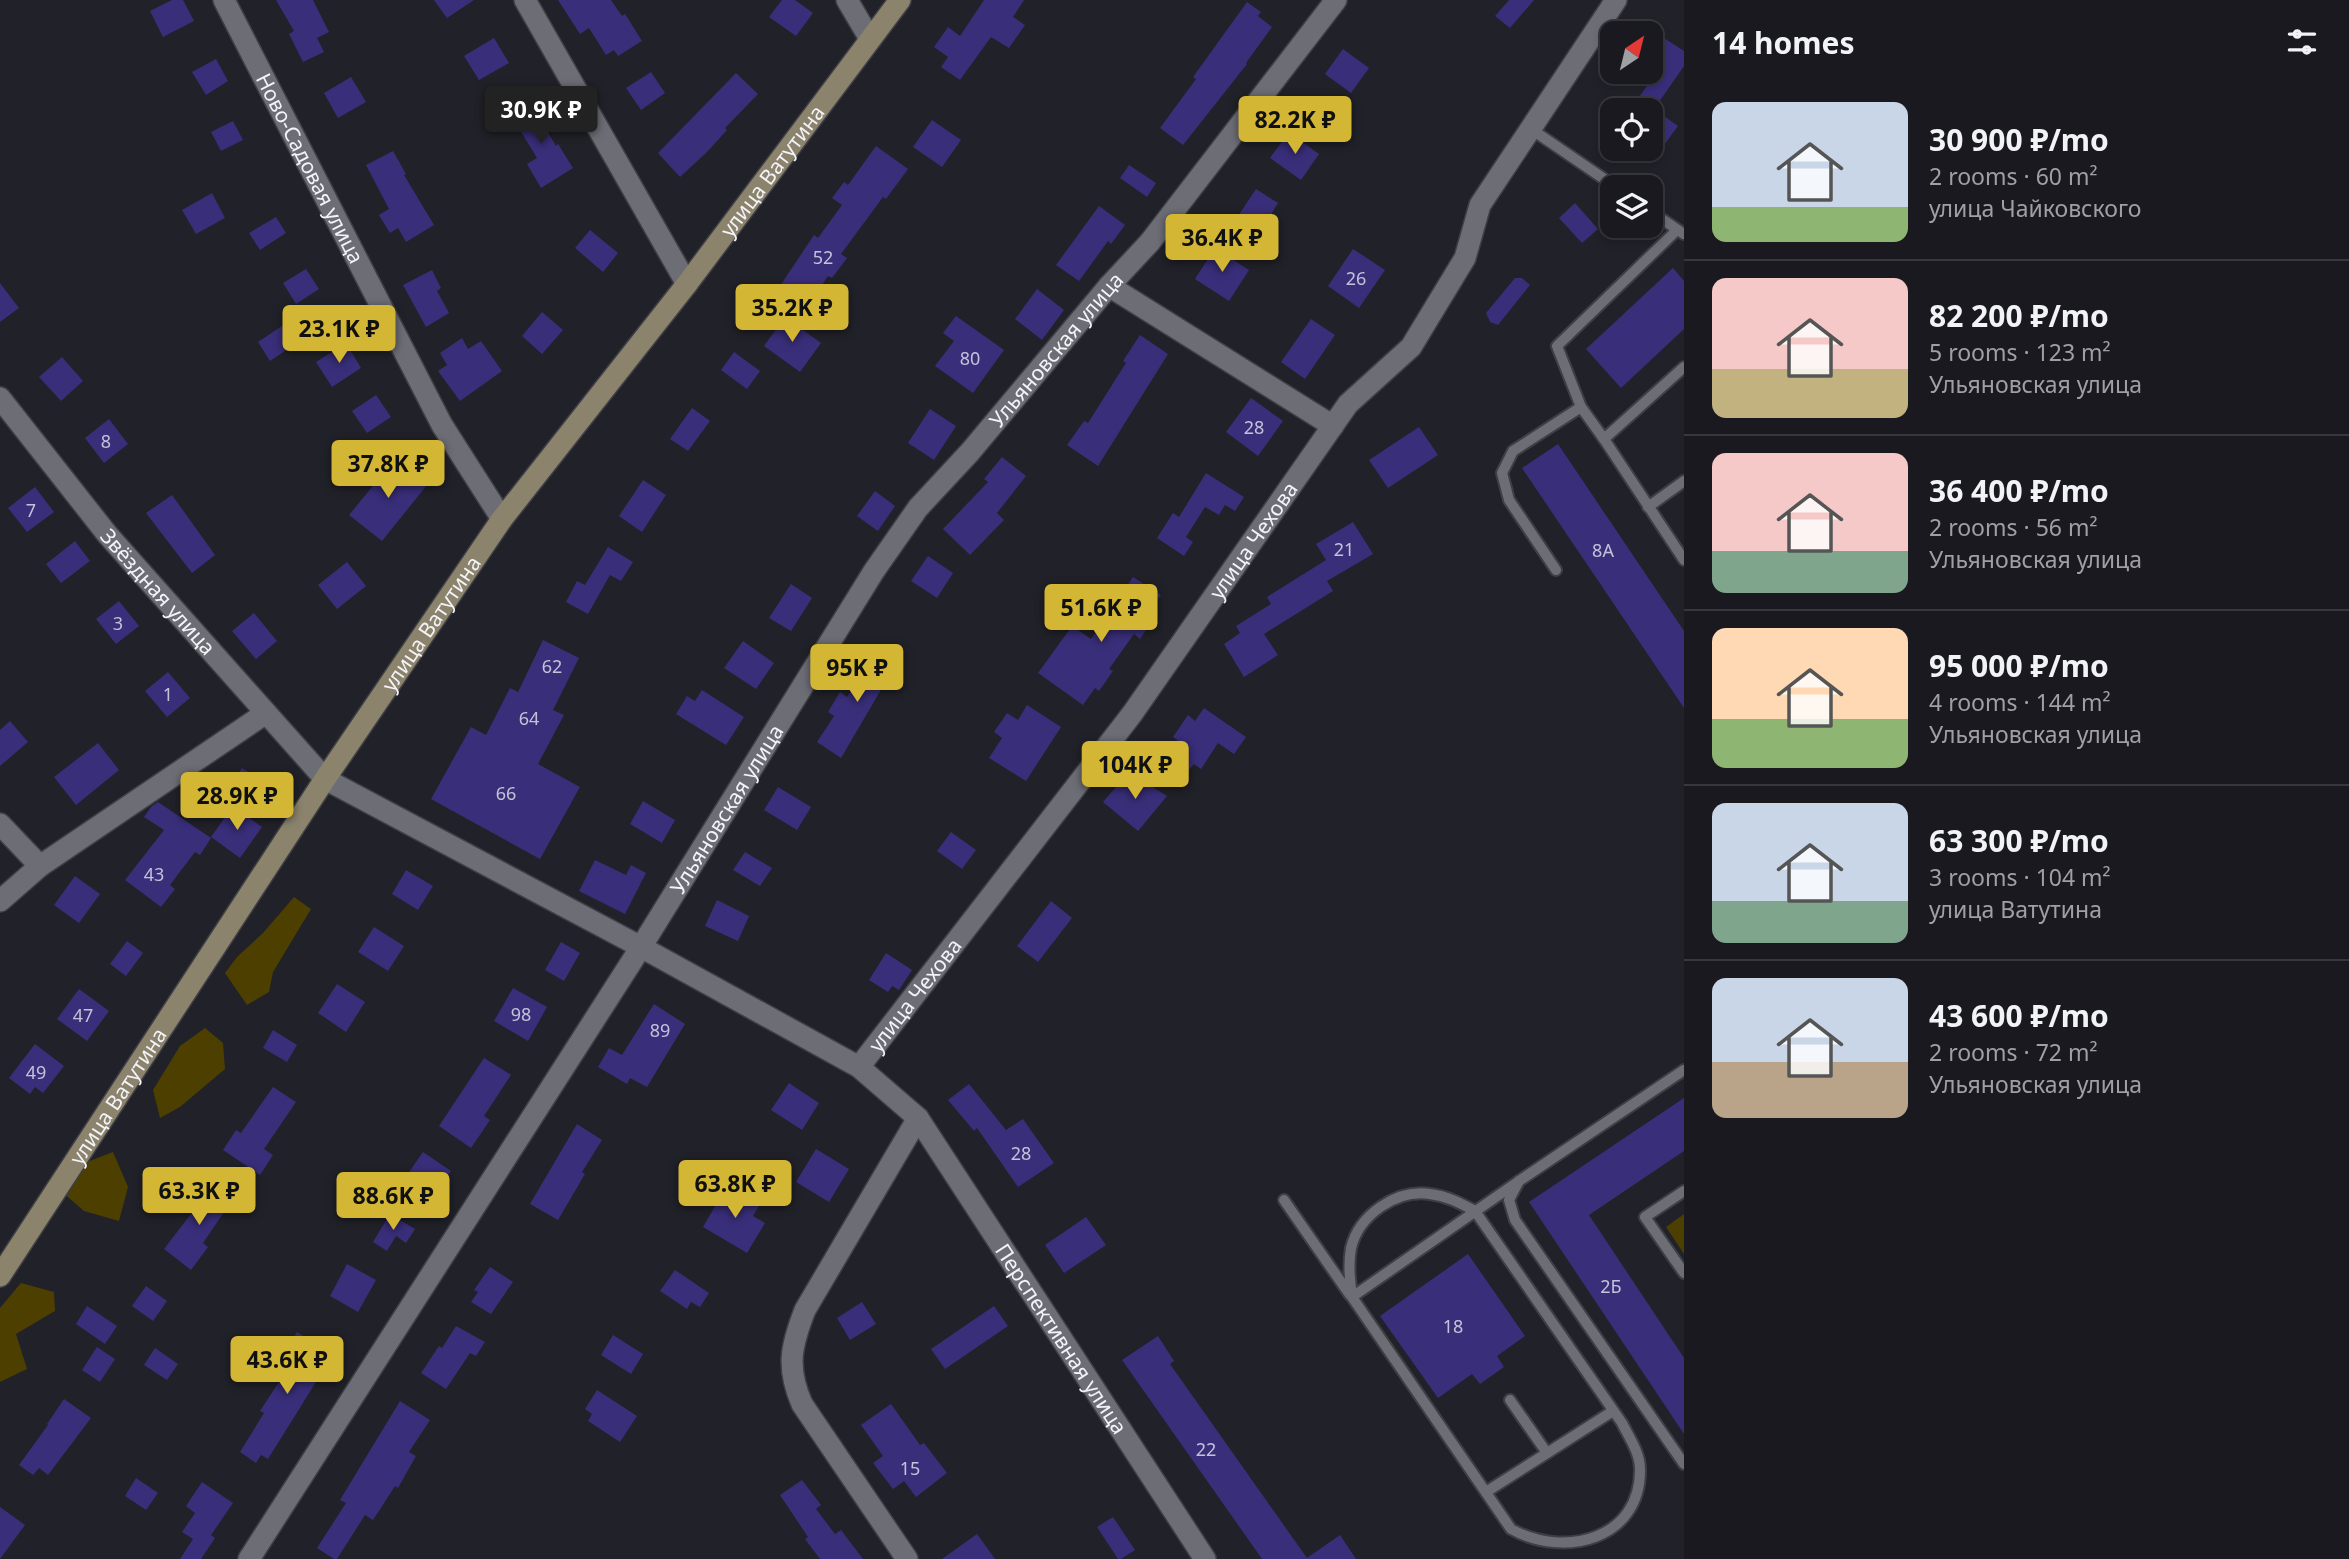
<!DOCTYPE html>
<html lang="en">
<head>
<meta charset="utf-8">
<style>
	body { margin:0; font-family:"Noto Sans",sans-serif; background:#222228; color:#f1f3f6; height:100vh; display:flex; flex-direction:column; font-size:26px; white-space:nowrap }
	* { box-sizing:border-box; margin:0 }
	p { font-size:23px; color:#9fa0a4 }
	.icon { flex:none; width:38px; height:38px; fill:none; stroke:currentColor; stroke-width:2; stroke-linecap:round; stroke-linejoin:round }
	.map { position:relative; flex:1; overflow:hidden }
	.drawer { display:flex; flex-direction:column; background:#19191f; width:665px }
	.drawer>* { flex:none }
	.needle { width:46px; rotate:35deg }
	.buttons { position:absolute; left:1600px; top:21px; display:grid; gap:14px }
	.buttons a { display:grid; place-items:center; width:63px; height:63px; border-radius:14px; background:#19191f; box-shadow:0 4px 10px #0003,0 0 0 2px #37383d; font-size:35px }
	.price { position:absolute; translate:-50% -60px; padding:0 16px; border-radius:7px; background:#d4b635; color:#111; font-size:23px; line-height:46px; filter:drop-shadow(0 2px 4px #0008) }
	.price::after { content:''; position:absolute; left:50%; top:42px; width:21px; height:16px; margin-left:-10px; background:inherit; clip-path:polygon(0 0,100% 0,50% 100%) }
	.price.active { background:#222; color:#fff }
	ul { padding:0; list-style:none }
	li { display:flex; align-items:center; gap:21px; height:175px; padding:0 28px }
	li+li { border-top:2px solid #37383d }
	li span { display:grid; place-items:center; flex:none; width:196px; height:140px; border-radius:14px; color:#555 }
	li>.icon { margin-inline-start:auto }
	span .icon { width:84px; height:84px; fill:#fffc; stroke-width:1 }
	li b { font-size:30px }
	h2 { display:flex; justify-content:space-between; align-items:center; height:84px; padding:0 28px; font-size:30px }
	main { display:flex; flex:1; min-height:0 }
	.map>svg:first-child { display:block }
	.green { fill:#4d3f00 }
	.building { fill:#392e79 }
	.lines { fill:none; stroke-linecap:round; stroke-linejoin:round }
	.lane-casing { stroke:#3e3e44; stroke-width:14 }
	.street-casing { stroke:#3e3e44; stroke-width:24 }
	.secondary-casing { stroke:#3e3e44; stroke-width:24 }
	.lane { stroke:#6d6d76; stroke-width:10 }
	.street { stroke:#6d6d76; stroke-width:21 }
	.secondary { stroke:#8b836c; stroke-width:21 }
	.labels { text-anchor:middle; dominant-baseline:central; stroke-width:5; stroke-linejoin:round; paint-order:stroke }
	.number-label { font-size:18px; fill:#c4c2d8 }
	.street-label { font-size:21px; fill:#f3f3f8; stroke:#212129 }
</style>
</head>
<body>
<main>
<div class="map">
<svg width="1684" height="1559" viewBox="0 0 1684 1559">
	<rect width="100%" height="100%" fill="#212129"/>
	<g class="green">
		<polygon points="294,897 311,909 273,972 269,992 247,1005 225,973 237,957 263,933"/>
		<polygon points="205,1028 223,1043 225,1069 180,1107 160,1118 153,1090 180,1046"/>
		<polygon points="113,1152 128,1187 119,1221 84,1211 61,1191 74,1167"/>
		<polygon points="1684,1214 1684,1254 1666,1227"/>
		<polygon points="21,1283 54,1292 55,1311 16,1334 27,1369 0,1382 0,1308"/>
	</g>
	<g class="building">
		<polygon points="172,0 183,0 194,21 163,37 150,11"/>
		<polygon points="276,0 313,0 329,32 317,38 324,52 303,62 289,34 294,31"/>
		<polygon points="434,0 474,0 447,18"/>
		<polygon points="558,0 611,0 622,16 625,14 642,41 618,56 614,50 606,55 589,28 580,34"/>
		<polygon points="782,0 795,0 813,13 796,36 769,17"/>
		<polygon points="984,0 1024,0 1013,17 1025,25 1009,48 991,37 960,80 941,67 948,57 934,47 948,27 960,36"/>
		<polygon points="1509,0 1534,0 1510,28 1495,16"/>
		<polygon points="1247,2 1261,12 1258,16 1272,27 1246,63 1247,64 1183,145 1160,128 1196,79 1193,77"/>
		<polygon points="1661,36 1684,51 1684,66 1654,109 1678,126 1650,164 1650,110 1630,110 1649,83 1633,72 1650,72 1650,51"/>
		<polygon points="494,38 509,63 479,80 464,56"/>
		<polygon points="1343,49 1369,68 1351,93 1325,74"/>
		<polygon points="216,59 228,81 206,95 192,72"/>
		<polygon points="651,72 665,93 641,110 626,88"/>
		<polygon points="736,73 758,94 725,128 727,130 708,151 680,177 658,153"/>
		<polygon points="351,77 366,102 338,118 324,93"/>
		<polygon points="529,100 556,146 558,144 573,168 541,188 527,164 537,158 509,112"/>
		<polygon points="932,120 961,140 942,167 913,147"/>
		<polygon points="233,121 243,140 221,151 211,132"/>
		<polygon points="1289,132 1319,154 1301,180 1270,158"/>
		<polygon points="876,146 908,169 886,199 883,197 841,254 847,258 832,278 828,276 802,315 788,306 793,299 778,289 814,235 818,238 842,205 832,198 844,182 848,185"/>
		<polygon points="393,151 406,174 404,175 434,225 406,242 398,228 390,233 379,215 389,209 366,165"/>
		<polygon points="1129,165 1156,183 1147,197 1120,178"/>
		<polygon points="1256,189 1278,203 1261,230 1238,216"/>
		<polygon points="212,193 225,218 196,234 182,210"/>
		<polygon points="1575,203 1598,229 1582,243 1559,218"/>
		<polygon points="1099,206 1125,225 1111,244 1108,241 1079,281 1056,265"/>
		<polygon points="276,217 286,233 260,250 249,233"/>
		<polygon points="590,230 618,253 603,272 575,248"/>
		<polygon points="1215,248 1249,270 1229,301 1195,279"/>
		<polygon points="1353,249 1385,270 1359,308 1328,286"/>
		<polygon points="1673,268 1684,281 1684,329 1621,388 1586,349"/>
		<polygon points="306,269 319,289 296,304 283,283"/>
		<polygon points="432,270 441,288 437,291 449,313 426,327 403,285"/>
		<polygon points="1515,278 1522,278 1530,285 1498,325 1490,322 1486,313"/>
		<polygon points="0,283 19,308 0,322"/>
		<polygon points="1037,289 1064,310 1042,340 1015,319"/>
		<polygon points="542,312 563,330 542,354 522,336"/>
		<polygon points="956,316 1004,350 973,393 935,366 954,341 943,333"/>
		<polygon points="785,317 821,343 800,372 764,346"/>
		<polygon points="1311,319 1335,335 1305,379 1281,362"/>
		<polygon points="285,324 297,343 270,361 258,342"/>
		<polygon points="1140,335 1168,354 1098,466 1067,445 1084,421 1088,423 1126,363 1123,361"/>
		<polygon points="462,338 468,349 481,341 502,371 460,401 438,371 447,365 440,353"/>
		<polygon points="346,343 361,368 332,387 316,362"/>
		<polygon points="734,352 760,371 747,389 721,370"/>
		<polygon points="62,357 83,381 61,401 39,377"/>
		<polygon points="376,395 391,417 367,433 352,411"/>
		<polygon points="1251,398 1283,421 1258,456 1226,432"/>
		<polygon points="692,408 710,421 688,451 670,439"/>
		<polygon points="930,409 956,426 934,460 908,443"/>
		<polygon points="109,419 128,444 104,463 85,438"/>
		<polygon points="1419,427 1438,455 1388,488 1369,460"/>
		<polygon points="1558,444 1684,631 1684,708 1522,468"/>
		<polygon points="1002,457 1026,476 997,513 1004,520 970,555 943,529 988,482 984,479"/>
		<polygon points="395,459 427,485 382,541 349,515"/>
		<polygon points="1206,473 1244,497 1235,511 1225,505 1219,515 1205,507 1186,537 1193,542 1184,556 1157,538 1173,513 1179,517"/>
		<polygon points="643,480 666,495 642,532 619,516"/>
		<polygon points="35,487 54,512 27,532 8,508"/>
		<polygon points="875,491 895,506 878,531 857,516"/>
		<polygon points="172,495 215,555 192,573 146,513"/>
		<polygon points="1353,522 1373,554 1327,581 1333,591 1264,634 1278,655 1244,677 1224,644 1240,633 1236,626 1271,604 1267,597 1326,560 1316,544"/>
		<polygon points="75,541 90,561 61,583 46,564"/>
		<polygon points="608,547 633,562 621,581 610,575 588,614 566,602 577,581 585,585"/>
		<polygon points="928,556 953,573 937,598 911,581"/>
		<polygon points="347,562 366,586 337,609 318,585"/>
		<polygon points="1133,577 1161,595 1151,609 1158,613 1140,639 1134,634 1109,669 1113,671 1099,691 1095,688 1083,705 1038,673 1072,626 1091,639"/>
		<polygon points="791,584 812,598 791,631 769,618"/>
		<polygon points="119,601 139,626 116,644 96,619"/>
		<polygon points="254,613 277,641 256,659 232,631"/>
		<polygon points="543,640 579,658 553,710 564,715 538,764 580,787 540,859 431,799 471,727 486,735 510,688 518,692"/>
		<polygon points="743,641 774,663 756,689 724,668"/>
		<polygon points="874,651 899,666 885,690 882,688 841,758 817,742 834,716 828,712 840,692 847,697"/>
		<polygon points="168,672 190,698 167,717 145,691"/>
		<polygon points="702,690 744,717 726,745 676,714 687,696 695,701"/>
		<polygon points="1027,705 1061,727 1026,781 989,758 1002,738 994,732 1007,713 1018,720"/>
		<polygon points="1204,708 1246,737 1234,754 1218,743 1201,769 1194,764 1184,775 1167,763 1181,743 1173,737 1188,715 1195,721"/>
		<polygon points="10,721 28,742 0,766 0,730"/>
		<polygon points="98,743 119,770 76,805 54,777"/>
		<polygon points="242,768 258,778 239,808 223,798"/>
		<polygon points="1129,772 1167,796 1138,831 1103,802"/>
		<polygon points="778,787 811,807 797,830 764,810"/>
		<polygon points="643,801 675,820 662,843 630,824"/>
		<polygon points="158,802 211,838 200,855 195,852 170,885 175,889 161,907 125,880 164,830 144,817 151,807"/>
		<polygon points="233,806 262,827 240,858 211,837"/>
		<polygon points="951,832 976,850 962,869 937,851"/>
		<polygon points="745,852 772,868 760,886 733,870"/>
		<polygon points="595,860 626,875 631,865 646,873 625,914 579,891"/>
		<polygon points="406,870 433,886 418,910 392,894"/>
		<polygon points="75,876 100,894 79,923 54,905"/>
		<polygon points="717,900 749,916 738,941 705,926"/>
		<polygon points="1051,901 1072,918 1038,962 1017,946"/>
		<polygon points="374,927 404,946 388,971 358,952"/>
		<polygon points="127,941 143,953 126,976 110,964"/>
		<polygon points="561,942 580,953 564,981 545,970"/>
		<polygon points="886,953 912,970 899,990 892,986 888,992 869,980"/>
		<polygon points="337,984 365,1002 346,1032 318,1013"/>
		<polygon points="513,988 547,1007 528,1041 494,1021"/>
		<polygon points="79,989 109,1011 87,1041 57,1019"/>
		<polygon points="654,1004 685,1024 647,1087 630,1078 627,1084 598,1067 609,1048 622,1055"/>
		<polygon points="273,1030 297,1045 287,1062 263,1048"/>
		<polygon points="35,1044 64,1066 43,1093 35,1087 30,1094 9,1078"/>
		<polygon points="484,1058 511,1075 484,1116 490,1120 471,1148 439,1126"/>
		<polygon points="789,1083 819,1103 802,1130 771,1110"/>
		<polygon points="969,1084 1006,1130 1023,1119 1054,1163 1018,1187 977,1128 974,1131 948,1100"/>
		<polygon points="273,1087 296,1102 264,1149 273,1155 260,1175 223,1150 236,1130 241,1133"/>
		<polygon points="1684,1098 1684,1151 1589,1215 1684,1358 1684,1434 1529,1202"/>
		<polygon points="577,1124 602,1140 582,1172 585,1174 558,1220 530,1204"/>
		<polygon points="816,1149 849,1169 829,1202 796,1182"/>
		<polygon points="423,1152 451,1171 435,1194 407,1175"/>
		<polygon points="210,1183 233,1199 203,1243 208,1247 191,1270 164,1249 197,1206 195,1205"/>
		<polygon points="726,1187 759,1206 753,1216 765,1223 747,1253 703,1227"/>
		<polygon points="390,1214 415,1229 406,1243 396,1236 387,1251 373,1242"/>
		<polygon points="1086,1217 1106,1245 1064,1273 1045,1245"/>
		<polygon points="1468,1254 1525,1336 1497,1356 1504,1367 1480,1384 1472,1374 1438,1398 1380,1316"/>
		<polygon points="347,1264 376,1280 358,1312 330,1296"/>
		<polygon points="490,1267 513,1282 491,1314 471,1302 478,1292 474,1290"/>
		<polygon points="675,1270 709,1293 700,1307 691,1302 687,1309 660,1291"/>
		<polygon points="146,1286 167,1301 153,1321 132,1306"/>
		<polygon points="862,1302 876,1324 850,1340 837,1318"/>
		<polygon points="87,1306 117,1326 105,1344 76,1324"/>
		<polygon points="994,1306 1008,1326 945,1369 931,1349"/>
		<polygon points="456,1326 485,1342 476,1356 470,1353 446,1389 421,1373 439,1346 442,1348"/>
		<polygon points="297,1332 330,1352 322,1364 326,1366 268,1459 261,1455 256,1463 240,1452 264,1413 260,1411 292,1362 282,1356"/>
		<polygon points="613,1335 643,1354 631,1374 601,1355"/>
		<polygon points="1158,1336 1174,1361 1170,1364 1307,1558 1340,1535 1356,1559 1262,1559 1122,1360"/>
		<polygon points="97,1347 115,1359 100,1382 82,1370"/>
		<polygon points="155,1348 178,1364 167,1380 144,1365"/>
		<polygon points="597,1390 637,1416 620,1442 588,1421 592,1414 585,1409"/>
		<polygon points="64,1399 91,1418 48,1475 39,1468 33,1475 19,1465 48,1425 47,1424"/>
		<polygon points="400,1401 430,1420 409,1452 416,1456 398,1488 395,1486 373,1520 365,1515 337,1559 334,1559 317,1548 346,1503 340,1500"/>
		<polygon points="891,1404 920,1445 924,1443 947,1473 916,1497 904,1481 893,1489 873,1463 883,1456 861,1425"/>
		<polygon points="136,1478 158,1493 146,1510 125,1496"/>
		<polygon points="802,1480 821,1505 816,1509 835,1534 841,1530 863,1559 820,1559 805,1539 808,1537 780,1495"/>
		<polygon points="202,1482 233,1503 211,1535 215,1538 201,1559 180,1559 193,1539 182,1532 195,1513 186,1506"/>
		<polygon points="0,1507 25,1525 0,1559"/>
		<polygon points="1113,1517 1135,1550 1121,1559 1118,1559 1097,1527"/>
		<polygon points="977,1534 995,1559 942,1559"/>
	</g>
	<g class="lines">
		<g class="lane-casing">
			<g id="lane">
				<polyline points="1531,129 1616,187"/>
				<polyline points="1650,211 1684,234"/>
				<polyline points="1684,367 1604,439 1684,560"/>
				<polyline points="1581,407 1557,346 1677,230"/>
				<polyline points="1648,507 1684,481"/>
				<polyline points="1556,570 1509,500 1502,473 1513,451 1581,407 1604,439"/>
				<polyline points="1684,1070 1519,1181 1509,1200 1515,1220 1684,1464"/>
				<polyline points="1684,1191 1645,1217 1684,1273"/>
				<polyline points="1284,1200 1350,1295"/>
				<path d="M1352,1297C1350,1281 1348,1265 1351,1248C1359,1215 1396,1189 1430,1194C1447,1196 1460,1203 1475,1211L1622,1423C1629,1437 1640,1453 1640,1469C1641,1539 1565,1559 1511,1529L1352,1297L1519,1181"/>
				<polyline points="1510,1400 1547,1453"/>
				<polyline points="1486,1492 1613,1411"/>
			</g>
		</g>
		<g class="street-casing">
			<g id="street">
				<path id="s1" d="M224,0L442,425L502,519"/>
				<polyline points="525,0 687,284"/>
				<polyline points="847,0 870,39"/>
				<polyline points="1109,286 1333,426"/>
				<path id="s2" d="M0,398L107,534L325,779L641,947L859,1067L918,1118L1205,1559"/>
				<polyline points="0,824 40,866"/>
				<polyline points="0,901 40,866 266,713"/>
				<path id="s3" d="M859,1067L1132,714L1348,404L1411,347L1465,258L1480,205L1616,0"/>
				<path id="s4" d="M249,1559L641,947L874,571L918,508L970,452L1109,286L1150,242L1336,0"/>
				<path d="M907,1559L802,1404C786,1367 791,1346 805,1310L918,1118"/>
			</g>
		</g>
		<g class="secondary-casing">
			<g id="secondary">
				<path id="s5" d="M0,1276L325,779L502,519L687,284L900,0"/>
			</g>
		</g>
		<use href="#lane" class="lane"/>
		<use href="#street" class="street"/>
		<use href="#secondary" class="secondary"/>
	</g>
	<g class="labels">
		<g class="number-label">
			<text x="823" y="257">52</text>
			<text x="1356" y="278">26</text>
			<text x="970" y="358">80</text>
			<text x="1254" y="427">28</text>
			<text x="106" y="441">8</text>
			<text x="31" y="510">7</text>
			<text x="1344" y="549">21</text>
			<text x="1603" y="550">8А</text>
			<text x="118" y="623">3</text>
			<text x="552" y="666">62</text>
			<text x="168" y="694">1</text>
			<text x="529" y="718">64</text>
			<text x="506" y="793">66</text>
			<text x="154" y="874">43</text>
			<text x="521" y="1014">98</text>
			<text x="83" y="1015">47</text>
			<text x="660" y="1030">89</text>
			<text x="36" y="1072">49</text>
			<text x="1021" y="1153">28</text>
			<text x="1611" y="1286">2Б</text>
			<text x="1453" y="1326">18</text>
			<text x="1206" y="1449">22</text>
			<text x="910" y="1468">15</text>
		</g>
		<g class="street-label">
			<text stroke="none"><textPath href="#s1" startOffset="189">Ново-Садовая улица</textPath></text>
			<text stroke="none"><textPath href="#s5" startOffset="1349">улица Ватутина</textPath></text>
			<text stroke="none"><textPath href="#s4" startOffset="1456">Ульяновская улица</textPath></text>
			<text stroke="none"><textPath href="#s3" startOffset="658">улица Чехова</textPath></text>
			<text stroke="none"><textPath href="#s2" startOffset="250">Звёздная улица</textPath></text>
			<text stroke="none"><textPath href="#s5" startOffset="782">улица Ватутина</textPath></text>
			<text stroke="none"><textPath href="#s4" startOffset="889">Ульяновская улица</textPath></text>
			<text stroke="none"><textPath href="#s3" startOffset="91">улица Чехова</textPath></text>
			<text stroke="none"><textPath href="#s5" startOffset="215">улица Ватутина</textPath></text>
			<text stroke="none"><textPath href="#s2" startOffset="1449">Перспективная улица</textPath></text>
		</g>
	</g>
</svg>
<div class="buttons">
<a><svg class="needle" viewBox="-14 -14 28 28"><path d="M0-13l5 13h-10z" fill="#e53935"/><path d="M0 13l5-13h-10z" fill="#9fa0a4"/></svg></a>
<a><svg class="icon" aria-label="locate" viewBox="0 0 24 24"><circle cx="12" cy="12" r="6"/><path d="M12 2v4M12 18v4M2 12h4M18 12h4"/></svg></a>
<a><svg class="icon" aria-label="layers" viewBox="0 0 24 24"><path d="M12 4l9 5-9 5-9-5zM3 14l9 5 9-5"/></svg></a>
</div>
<b class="price active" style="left:541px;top:146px">30.9K ₽</b>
<b class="price" style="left:1295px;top:156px">82.2K ₽</b>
<b class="price" style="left:1222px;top:274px">36.4K ₽</b>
<b class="price" style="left:792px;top:344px">35.2K ₽</b>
<b class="price" style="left:339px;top:365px">23.1K ₽</b>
<b class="price" style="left:388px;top:500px">37.8K ₽</b>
<b class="price" style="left:1101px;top:644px">51.6K ₽</b>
<b class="price" style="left:857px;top:704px">95K ₽</b>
<b class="price" style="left:1135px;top:801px">104K ₽</b>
<b class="price" style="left:237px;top:832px">28.9K ₽</b>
<b class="price" style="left:735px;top:1220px">63.8K ₽</b>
<b class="price" style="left:199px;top:1227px">63.3K ₽</b>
<b class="price" style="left:393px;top:1232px">88.6K ₽</b>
<b class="price" style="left:287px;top:1396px">43.6K ₽</b>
</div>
<section class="drawer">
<h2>14 homes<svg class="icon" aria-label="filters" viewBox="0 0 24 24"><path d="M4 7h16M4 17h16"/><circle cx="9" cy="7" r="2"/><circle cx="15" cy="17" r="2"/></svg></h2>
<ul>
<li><span style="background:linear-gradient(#c9d6e8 75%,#8fb573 0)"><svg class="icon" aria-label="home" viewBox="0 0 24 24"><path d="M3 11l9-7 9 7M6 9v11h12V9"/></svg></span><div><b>30 900 ₽/mo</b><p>2 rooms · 60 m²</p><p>улица Чайковского</p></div></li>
<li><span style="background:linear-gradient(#f6c9c9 65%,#c2b280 0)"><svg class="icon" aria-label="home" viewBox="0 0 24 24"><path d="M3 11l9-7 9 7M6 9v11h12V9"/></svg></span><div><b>82 200 ₽/mo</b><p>5 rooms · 123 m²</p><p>Ульяновская улица</p></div></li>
<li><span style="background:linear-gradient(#f6c9c9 70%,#7fa58c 0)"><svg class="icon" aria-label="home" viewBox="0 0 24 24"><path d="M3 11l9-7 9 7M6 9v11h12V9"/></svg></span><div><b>36 400 ₽/mo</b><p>2 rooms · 56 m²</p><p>Ульяновская улица</p></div></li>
<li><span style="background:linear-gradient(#ffd9b3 65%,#8fb573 0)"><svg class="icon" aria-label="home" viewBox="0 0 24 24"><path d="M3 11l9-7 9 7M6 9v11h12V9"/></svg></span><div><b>95 000 ₽/mo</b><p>4 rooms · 144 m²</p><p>Ульяновская улица</p></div></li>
<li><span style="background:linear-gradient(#c9d6e8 70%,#7fa58c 0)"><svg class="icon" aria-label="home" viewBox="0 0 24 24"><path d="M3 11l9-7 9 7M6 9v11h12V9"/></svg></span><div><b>63 300 ₽/mo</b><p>3 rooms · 104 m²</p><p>улица Ватутина</p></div></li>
<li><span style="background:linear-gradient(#c9d6e8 60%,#b9a48a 0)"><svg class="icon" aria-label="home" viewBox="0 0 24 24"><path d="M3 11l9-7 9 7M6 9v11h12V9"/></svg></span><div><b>43 600 ₽/mo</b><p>2 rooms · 72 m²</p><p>Ульяновская улица</p></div></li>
</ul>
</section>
</main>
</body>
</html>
